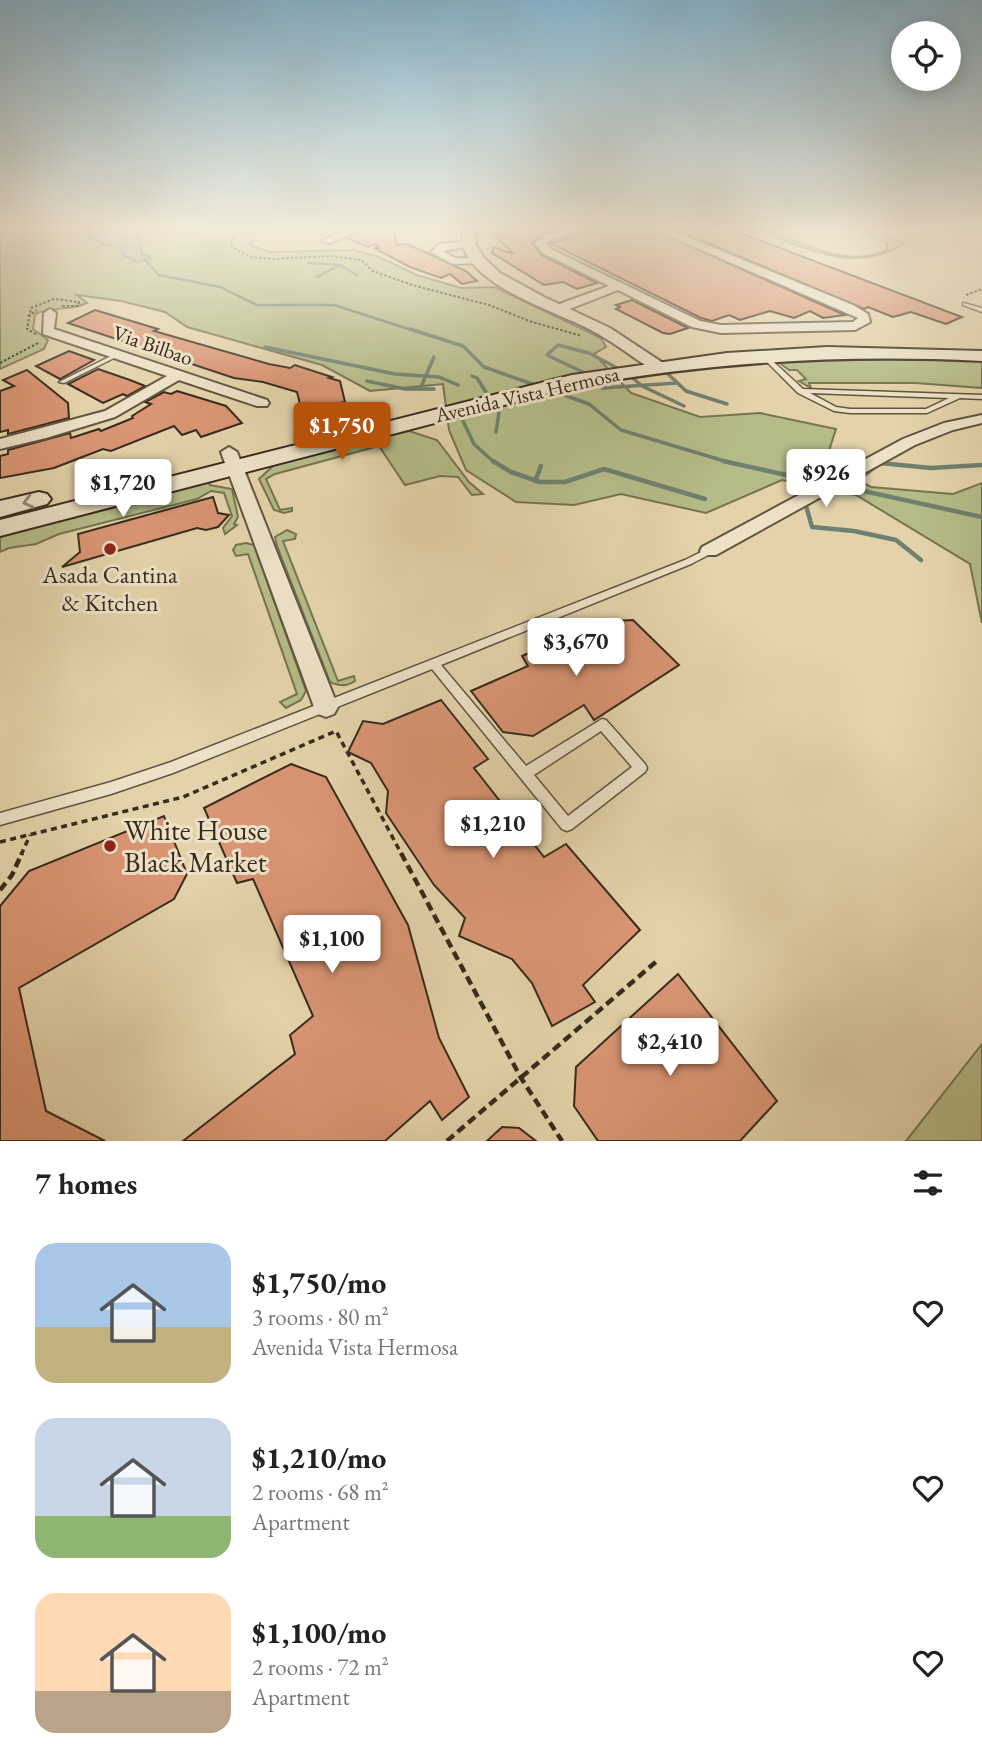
<!DOCTYPE html>
<html lang="en">
<head>
<meta charset="utf-8">
<style>
	body { margin:0; font-family:"EB Garamond",serif; background:#f2f2f2; color:#222; height:100vh; display:flex; flex-direction:column; font-size:26px; white-space:nowrap }
	* { box-sizing:border-box; margin:0 }
	p { font-size:23px; color:#767676 }
	.icon { flex:none; width:38px; height:38px; fill:none; stroke:currentColor; stroke-width:2; stroke-linecap:round; stroke-linejoin:round }
	.map { position:relative; height:1141px; overflow:hidden }
	.side { display:flex; flex-direction:column; background:#fff; flex:1 }
	.side>* { flex:none }
	.buttons { position:absolute; left:891px; top:21px; display:grid; gap:14px }
	.buttons a { display:grid; place-items:center; width:70px; height:70px; border-radius:50%; background:#fff; box-shadow:0 4px 18px #0003; font-size:35px }
	.price { position:absolute; translate:-50% -60px; padding:0 16px; border-radius:7px; background:#fff; color:#222; font-size:23px; line-height:46px; filter:drop-shadow(0 2px 4px #0008) }
	.price::after { content:''; position:absolute; left:50%; top:42px; width:21px; height:16px; margin-left:-10px; background:inherit; clip-path:polygon(0 0,100% 0,50% 100%) }
	.price.on { background:#b45309; color:#fff }
	ul { padding:0; list-style:none }
	li { display:flex; align-items:center; gap:21px; height:175px; padding:0 35px }
	li span { display:grid; place-items:center; flex:none; width:196px; height:140px; border-radius:21px; color:#555 }
	li>.icon { margin-inline-start:auto }
	span .icon { width:84px; height:84px; fill:#fffc; stroke-width:1 }
	li b { font-size:30px }
	h2 { display:flex; justify-content:space-between; align-items:center; height:84px; padding:0 35px; font-size:30px }
	.map>svg:first-child { display:block }
	.green { fill:#b5bc88; stroke:#767452; stroke-width:2 }
	.water { fill:#95b8aa; stroke:#6f8071; stroke-width:2 }
	.lines { fill:none; stroke-linecap:round; stroke-linejoin:round }
	.stream-far2 { stroke:#6f8071; stroke-width:2.5 }
	.stream-far1 { stroke:#6f8071; stroke-width:3.5 }
	.stream { stroke:#6f8071; stroke-width:4.5 }
	.building { fill:#da9574; stroke:#372b1c; stroke-width:2 }
	.service-casing { stroke:#625540; stroke-width:3 }
	.minor-casing { stroke:#625540; stroke-width:4 }
	.tertiary-casing { stroke:#625540; stroke-width:4 }
	.secondary-casing { stroke:#372b1c; stroke-width:4 }
	.path-far2 { stroke:#372b1c; stroke-width:2; stroke-dasharray:2.5 2; stroke-linecap:butt }
	.path-far1 { stroke:#372b1c; stroke-width:3.5; stroke-dasharray:6 4.5; stroke-linecap:butt }
	.path { stroke:#372b1c; stroke-width:4.5; stroke-dasharray:9 5; stroke-linecap:butt }
	.service { fill:#ede2c8; fill-rule:evenodd }
	.minor { fill:#ede2c8; fill-rule:evenodd }
	.tertiary { fill:#ede2c8; fill-rule:evenodd }
	.secondary { fill:#ede2c8; fill-rule:evenodd }
	.oneway { stroke:#928672 }
	.poi-dot { fill:#8f2418; stroke:#ede2c8; stroke-width:2.5 }
	.labels { text-anchor:middle; dominant-baseline:central; stroke-width:6; stroke-linejoin:round; paint-order:stroke }
	.far-street-label { font-size:21px; fill:#372b1c; stroke:#ede2c8 }
	.poi-label { font-size:24px; fill:#372b1c; stroke:#ede2c8 }
	.near-poi-label { font-size:28px; fill:#372b1c; stroke:#ede2c8; text-anchor:start }
</style>
</head>
<body>
<div class="map">
<svg width="982" height="1141" viewBox="0 0 982 1141">
	<rect width="100%" height="100%" fill="#e4d3aa"/>
	<filter id="stains"><feTurbulence type="fractalNoise" baseFrequency=".00286" numOctaves="4"/><feColorMatrix values="0 0 0 0 .2 0 0 0 0 .09 0 0 0 0 .02 0 0 0 .5 -.17"/></filter>
	<radialGradient id="worn" r=".72"><stop offset=".6" stop-color="#630" stop-opacity="0"/><stop offset="1" stop-color="#630" stop-opacity=".3"/></radialGradient>
	<g class="green">
		<path d="M0,228C26,228 54,225 79,231C93,234 104,247 119,247L125,252L143,255C133,230 122,244 106,228H276L254,234L252,246L270,252L354,250L379,257L417,275L461,288L494,287L601,338L606,347L594,354L631,393L700,417L760,413L836,429L825,463L871,487L953,494L982,483V623L970,564L856,495L782,480L706,513L621,494L574,505L516,502L466,470L449,430L443,384L370,391L322,365L187,327L165,312L121,301L77,295L87,303C70,311 53,306 35,314L33,329L48,340L44,349L0,369Z"/>
		<path d="M754,228H762C798,241 849,270 887,250V244L852,228H860L905,243C856,276 803,247 754,228Z"/>
		<polygon points="811,356 982,361 982,388 915,383 809,383 811,388 799,381 806,379 797,370 789,370 777,361"/>
		<polygon points="409,431 437,440 469,482 483,494 472,495 458,477 440,476 405,485 379,446 275,474 266,479 280,510 292,508 292,511 284,513 274,510 259,479 274,465"/>
		<polygon points="208,482 210,485 232,489 238,517 234,524 237,525 225,534 223,528 232,516 224,493 211,491 197,499 59,534 36,544 9,548 0,552 0,537"/>
		<path d="M287,530L296,534L295,539L283,541L338,681L354,676L355,681C346,687 340,686 330,682L277,546L275,537Z"/>
		<polygon points="246,543 254,545 306,691 301,700 286,708 280,702 297,694 248,554 236,556 233,550 236,545"/>
		<polygon points="982,1044 982,1141 906,1141"/>
	</g>
	<path class="water" d="M106,228L118,236L139,239L140,244H143L141,249L143,255L149,256L150,259L137,262L121,254L124,252C118,245 113,247 105,244C88,239 86,231 64,229Z"/>
	<g class="lines">
		<g class="stream-far2">
			<polyline points="0,237 3,228"/>
			<polyline points="144,259 159,275 220,287 257,305 334,305 415,331"/>
			<polyline points="308,263 340,265 357,275"/>
			<polyline points="317,277 340,265"/>
		</g>
		<g class="stream-far1">
			<polyline points="410,329 463,346 484,367 538,386"/>
			<polyline points="265,347 395,374 439,377 458,385"/>
			<polyline points="667,373 686,391 727,404"/>
			<polyline points="589,375 547,355 558,345 589,353 621,370"/>
			<polyline points="629,375 642,386 684,406"/>
			<polyline points="472,376 477,378 499,413 496,432"/>
			<polyline points="367,381 405,389 434,389"/>
			<polyline points="421,387 434,357"/>
			<polyline points="602,388 677,383"/>
			<polyline points="550,390 589,404 621,430 731,463"/>
			<polyline points="463,421 474,444 495,463"/>
		</g>
		<g class="stream">
			<polyline points="493,461 511,472 540,482 565,482 604,469 705,499"/>
			<polyline points="723,461 827,484"/>
			<polyline points="535,481 541,466"/>
			<polyline points="836,485 982,517"/>
			<polyline points="847,488 880,463 931,468 982,465"/>
			<polyline points="805,502 812,527 854,531 896,540 921,560"/>
		</g>
	</g>
	<g class="building">
		<polygon points="363,228 393,228 397,245 407,244 466,271 477,281 462,284 450,274 441,278 410,267 374,248 379,248 375,244 368,247 347,238"/>
		<polygon points="520,228 554,230 543,233 532,243 541,255 597,283 577,289 563,282 544,285 492,253 494,247 514,254 491,232"/>
		<polygon points="610,228 649,228 845,315 823,318 810,311 794,318 770,311 740,320 729,315 712,321 701,318 550,243"/>
		<polygon points="672,228 727,228 962,317 946,324 911,312 893,317 868,307 864,309"/>
		<polygon points="632,300 688,328 670,334 663,333 616,309 620,307 616,305"/>
		<polygon points="95,310 158,329 154,331 269,364 290,368 295,365 332,377 329,378 340,381 345,402 307,409 306,403 300,404 297,392 263,382 234,378 68,323"/>
		<polygon points="69,351 94,360 60,379 36,366"/>
		<polygon points="98,369 130,380 145,386 127,396 123,394 103,403 68,384"/>
		<polygon points="27,370 68,403 69,418 8,434 8,430 0,432 0,391 14,386 3,380"/>
		<polygon points="177,391 226,406 242,423 201,437 196,430 182,435 174,426 111,451 103,449 54,468 0,478 0,456 8,454 8,450 70,433 71,438 99,429 101,431 133,418 132,416 151,404 145,402 164,392 171,394"/>
		<polygon points="213,497 218,513 229,515 218,527 206,530 197,528 62,567 80,552 78,534"/>
		<polygon points="633,620 679,665 594,720 584,705 533,736 503,732 471,691 528,666 522,656 564,638 573,646 598,635 597,622"/>
		<polygon points="441,700 488,759 474,768 544,857 566,844 640,930 583,985 595,1002 552,1026 532,983 512,959 459,936 465,918 434,885 386,813 388,791 371,763 348,752 363,721 383,724"/>
		<polygon points="291,764 326,777 408,925 439,1038 469,1097 442,1120 430,1101 385,1141 183,1141 295,1054 290,1035 313,1016 253,879 237,883 204,808"/>
		<polygon points="164,816 187,874 174,899 19,988 46,1111 105,1141 0,1141 0,906 29,871"/>
		<polygon points="678,974 777,1101 740,1141 598,1141 574,1106 576,1067"/>
		<polygon points="502,1127 519,1128 536,1141 487,1141"/>
	</g>
	<g class="lines">
		<g class="service-casing">
			<g id="service">
				<polygon points="963,303 982,308 982,312 963,305"/>
				<polygon points="115,354 120,355 64,383 59,382"/>
				<path d="M761,354H765L803,389L982,395V399L960,398L927,413H850L834,411L798,393L761,356ZM810,393L949,398L926,409H850L836,407Z"/>
				<path d="M709,548L712,549L714,551L712,553L691,564L441,665L526,766L602,719L606,720L645,764L647,768L645,772L572,829L567,831L562,829L432,669L173,773L111,794L0,825V813L111,782L171,762L685,560ZM601,731L632,767L568,816L534,775Z"/>
			</g>
		</g>
		<g class="minor-casing">
			<g id="minor">
				<polygon points="348,228 361,228 331,243 322,241"/>
				<polygon points="574,228 593,228 551,239 546,243 551,249 700,321 721,325 853,322 858,318 651,228 665,228 853,305 868,314 870,322 855,330 721,333 692,327 618,290 562,312 554,312 554,306 609,286 543,253 535,243 545,235"/>
				<polygon points="468,241 473,244 472,246 443,251 455,258 482,259 482,263 453,264 431,252 439,244"/>
				<polygon points="50,309 56,313 54,329 267,400 269,403 267,406 257,406 179,380 115,417 46,438 0,449 0,439 105,411 167,376 43,334 44,313"/>
				<polygon points="982,415 982,423 953,430 915,445 716,555 702,555 700,551 702,547 903,439 944,423"/>
				<polygon points="229,447 237,452 338,707 334,714 326,717 318,714 314,707 221,452"/>
			</g>
		</g>
		<g class="tertiary-casing">
			<path id="tertiary" d="M463,228H475L476,245L484,258L500,273L544,297L610,328L666,365L657,370L651,369C631,356 612,341 591,330C557,312 473,287 463,245C462,240 463,233 463,228Z"/>
		</g>
		<g class="secondary-casing">
			<g id="secondary">
				<path d="M827,347L982,351V361C844,354 710,362 573,387L0,536V520L572,375L727,353Z"/>
				<polygon points="39,492 47,494 51,499 47,504 0,517 0,501"/>
			</g>
		</g>
		<g class="path-far2">
			<polyline points="249,228 235,235 231,242 232,247 251,257 271,259 329,256 361,260 373,271 412,285 489,305 532,322 582,336"/>
			<polyline points="966,295 982,289"/>
			<polyline points="28,316 37,310"/>
			<polyline points="36,334 27,329 31,308 54,299 79,302 78,306 60,306"/>
			<polyline points="0,363 40,342"/>
		</g>
		<g class="path-far1">
			<polyline points="0,842 183,797 336,731 402,855"/>
			<polyline points="21,855 30,835"/>
		</g>
		<g class="path">
			<polyline points="401,853 521,1078 562,1141"/>
			<polyline points="0,890 12,875 22,853"/>
			<polyline points="447,1141 658,960"/>
		</g>
		<use href="#service" class="service"/>
		<use href="#minor" class="minor"/>
		<use href="#tertiary" class="tertiary"/>
		<use href="#secondary" class="secondary"/>
	</g>
	<defs><path id="oneway-chevron" d="M-2-3.5L2.5 0L-2 3.5" fill="none" stroke-width="1.6" stroke-linecap="round" stroke-linejoin="round" transform="scale(1.75)"/></defs>
	<use class="oneway" href="#oneway-chevron" transform="translate(28 502) rotate(166)"/>
	<linearGradient id="sky" x2="0" y2="1"><stop stop-color="#87b6cf"/><stop offset="0.59" stop-color="#f3ebd9"/><stop offset="1" stop-color="#f3ebd9" stop-opacity="0"/></linearGradient>
	<rect width="982" height="388" fill="url(#sky)"/>
	<g class="poi-dot">
		<circle cx="110" cy="549" r="7"/>
		<circle cx="110" cy="846" r="7"/>
	</g>
	<g class="labels">
		<g class="far-street-label">
			<text transform="translate(153 345) rotate(19)">Via Bilbao</text>
			<text transform="translate(527 394) rotate(-13)">Avenida Vista Hermosa</text>
		</g>
		<g class="poi-label">
			<text x="110" y="574">Asada Cantina<tspan x="110" dy="28">&amp; Kitchen</tspan></text>
		</g>
		<g class="near-poi-label">
			<text x="124" y="830">White House<tspan x="124" dy="32">Black Market</tspan></text>
		</g>
	</g>
	<rect width="100%" height="100%" filter="url(#stains)"/>
	<rect width="100%" height="100%" fill="url(#worn)"/>
</svg>
<div class="buttons">
<a><svg class="icon" aria-label="locate" viewBox="0 0 24 24"><circle cx="12" cy="12" r="6"/><path d="M12 2v4M12 18v4M2 12h4M18 12h4"/></svg></a>
</div>
<b class="price on" style="left:342px;top:462px">$1,750</b>
<b class="price" style="left:826px;top:509px">$926</b>
<b class="price" style="left:123px;top:519px">$1,720</b>
<b class="price" style="left:576px;top:678px">$3,670</b>
<b class="price" style="left:493px;top:860px">$1,210</b>
<b class="price" style="left:332px;top:975px">$1,100</b>
<b class="price" style="left:670px;top:1078px">$2,410</b>
</div>
<section class="side">
<h2>7 homes<svg class="icon" aria-label="filters" viewBox="0 0 24 24"><path d="M4 7h16M4 17h16"/><circle cx="9" cy="7" r="2"/><circle cx="15" cy="17" r="2"/></svg></h2>
<ul>
<li><span style="background:linear-gradient(#a9c7e8 60%,#c2b280 0)"><svg class="icon" aria-label="home" viewBox="0 0 24 24"><path d="M3 11l9-7 9 7M6 9v11h12V9"/></svg></span><div><b>$1,750/mo</b><p>3 rooms · 80 m²</p><p>Avenida Vista Hermosa</p></div><svg class="icon" aria-label="heart" viewBox="0 0 24 24"><path d="M12 20l-8-8c-3-5 5-10 8-4 3-6 11-1 8 4z"/></svg></li>
<li><span style="background:linear-gradient(#c9d6e8 70%,#8fb573 0)"><svg class="icon" aria-label="home" viewBox="0 0 24 24"><path d="M3 11l9-7 9 7M6 9v11h12V9"/></svg></span><div><b>$1,210/mo</b><p>2 rooms · 68 m²</p><p>Apartment</p></div><svg class="icon" aria-label="heart" viewBox="0 0 24 24"><path d="M12 20l-8-8c-3-5 5-10 8-4 3-6 11-1 8 4z"/></svg></li>
<li><span style="background:linear-gradient(#ffd9b3 70%,#b9a48a 0)"><svg class="icon" aria-label="home" viewBox="0 0 24 24"><path d="M3 11l9-7 9 7M6 9v11h12V9"/></svg></span><div><b>$1,100/mo</b><p>2 rooms · 72 m²</p><p>Apartment</p></div><svg class="icon" aria-label="heart" viewBox="0 0 24 24"><path d="M12 20l-8-8c-3-5 5-10 8-4 3-6 11-1 8 4z"/></svg></li>
</ul>
</section>
</body>
</html>
